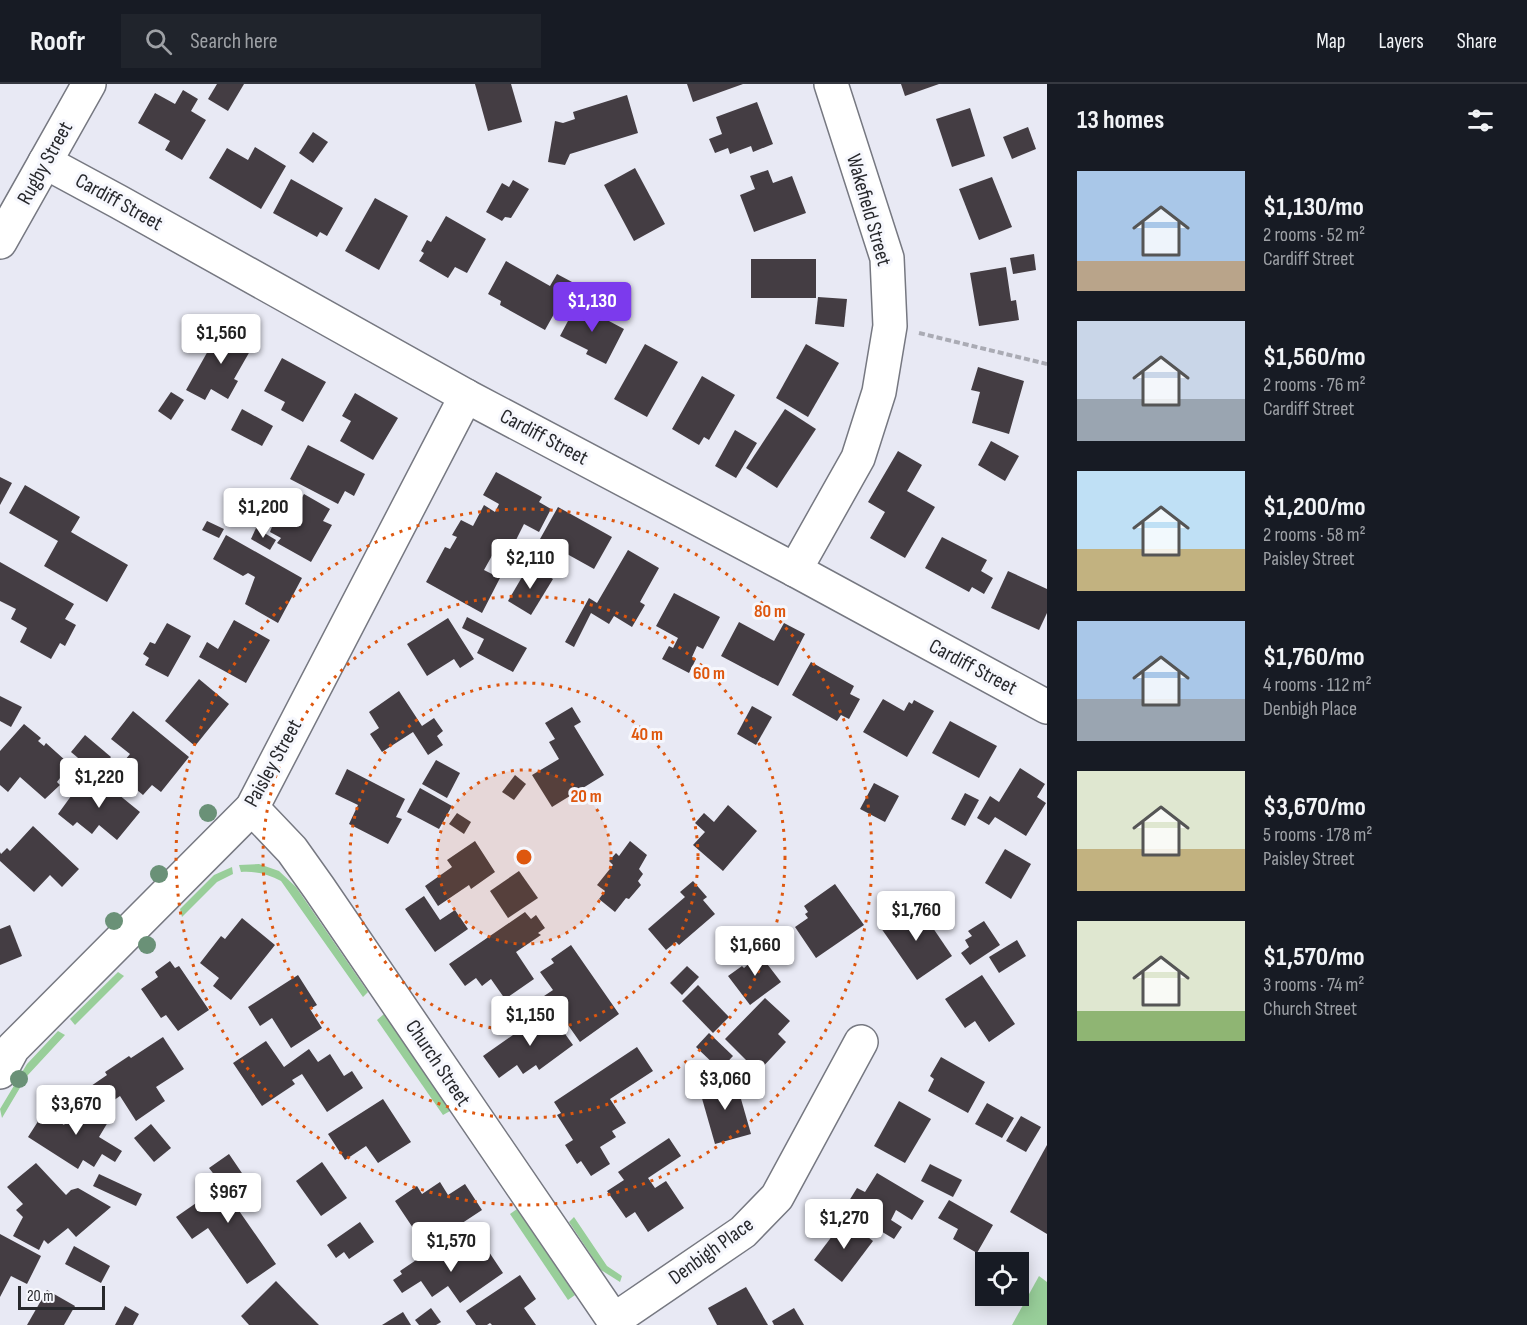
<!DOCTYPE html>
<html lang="en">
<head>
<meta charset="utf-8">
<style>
	body { margin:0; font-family:"Sofia Sans Condensed",sans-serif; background:#20242c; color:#f1f3f6; height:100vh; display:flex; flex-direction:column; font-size:22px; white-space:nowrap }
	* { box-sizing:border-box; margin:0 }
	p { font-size:20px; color:#9ea1a6 }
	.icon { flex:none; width:33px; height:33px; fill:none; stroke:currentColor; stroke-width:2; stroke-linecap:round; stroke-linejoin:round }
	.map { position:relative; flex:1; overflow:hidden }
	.panel { display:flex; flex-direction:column; background:#171b24; width:480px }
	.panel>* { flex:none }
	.fabs { position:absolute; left:975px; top:1168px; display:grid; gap:12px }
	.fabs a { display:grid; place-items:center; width:54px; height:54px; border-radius:0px; background:#171b24; box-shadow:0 3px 15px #0003; font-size:30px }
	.scale { position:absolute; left:18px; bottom:15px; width:87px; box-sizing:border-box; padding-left:6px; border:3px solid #27282c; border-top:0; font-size:16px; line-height:21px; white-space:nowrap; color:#27282c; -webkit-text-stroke:4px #f6f7fd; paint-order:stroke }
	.price { position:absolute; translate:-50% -51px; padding:0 14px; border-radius:6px; background:#fff; color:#222; font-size:20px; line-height:39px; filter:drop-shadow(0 2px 3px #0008) }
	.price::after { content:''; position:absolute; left:50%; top:36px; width:18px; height:14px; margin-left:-9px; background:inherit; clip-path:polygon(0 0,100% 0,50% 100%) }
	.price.selected { background:#7c3aed; color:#fff }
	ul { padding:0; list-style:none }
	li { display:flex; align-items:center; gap:18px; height:150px; padding:0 30px }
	li span { display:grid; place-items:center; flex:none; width:168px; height:120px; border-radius:0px; color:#555 }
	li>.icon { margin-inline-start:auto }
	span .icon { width:72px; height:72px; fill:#fffc; stroke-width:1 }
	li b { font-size:26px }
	h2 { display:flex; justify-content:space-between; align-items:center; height:72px; padding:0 30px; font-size:26px }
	header { display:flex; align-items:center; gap:36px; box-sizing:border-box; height:84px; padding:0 30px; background:#171b24; border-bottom:2px solid #363941 }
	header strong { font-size:28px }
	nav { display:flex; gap:33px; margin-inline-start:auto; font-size:21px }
	.search { width:420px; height:54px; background:#20242c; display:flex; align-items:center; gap:15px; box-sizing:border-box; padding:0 21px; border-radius:0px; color:#9ea1a6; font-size:22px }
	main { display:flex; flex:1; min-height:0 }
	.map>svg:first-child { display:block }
	.green { fill:#98ce99 }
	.building { fill:#443d43 }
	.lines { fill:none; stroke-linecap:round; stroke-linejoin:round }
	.minor-casing { stroke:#767881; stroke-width:36 }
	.tertiary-casing { stroke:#767881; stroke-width:36 }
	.path { stroke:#aaabb4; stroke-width:4; stroke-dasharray:6 3; stroke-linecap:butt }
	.minor { stroke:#fff; stroke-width:33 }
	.tertiary { stroke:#fff; stroke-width:33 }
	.tree { fill:#6a9177 }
	.ring { fill:none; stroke:#de570e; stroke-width:3; stroke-dasharray:3 6 }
	.labels { text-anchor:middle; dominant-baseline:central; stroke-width:6; stroke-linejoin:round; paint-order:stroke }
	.street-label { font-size:21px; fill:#27282c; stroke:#f6f7fd }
	.centre { fill:#de570e; stroke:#f6f7fd; stroke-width:3 }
	.ring-label { font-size:18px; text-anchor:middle; font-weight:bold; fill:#de570e; stroke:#f6f7fd; stroke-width:6; stroke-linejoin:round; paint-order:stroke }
</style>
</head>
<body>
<header>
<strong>Roofr</strong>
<div class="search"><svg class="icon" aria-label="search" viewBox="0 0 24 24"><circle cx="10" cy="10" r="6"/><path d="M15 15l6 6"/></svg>Search here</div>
<nav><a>Map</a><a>Layers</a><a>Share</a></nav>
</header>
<main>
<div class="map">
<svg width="1047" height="1241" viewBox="0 0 1047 1241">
	<rect width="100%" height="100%" fill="#e8e9f4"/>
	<g class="green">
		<path d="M259,780L279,787L296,803L368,908L363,913L281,797C268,790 256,787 241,788L239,781Z"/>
		<polygon points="232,783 233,790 217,798 182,833 180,825 214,791"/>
		<polygon points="118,888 124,892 75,941 70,935"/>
		<polygon points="384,930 450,1027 443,1031 377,936"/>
		<polygon points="58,947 65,951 27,992 2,1034 0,1025 27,980"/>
		<polygon points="517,1125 575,1211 568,1216 510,1130"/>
		<polygon points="574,1133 607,1182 622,1192 620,1198 601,1186 569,1138"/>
		<polygon points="1039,1192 1047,1198 1047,1241 1012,1241"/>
	</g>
	<g class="building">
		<polygon points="217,0 244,0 228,27 208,15"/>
		<polygon points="475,0 511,0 522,38 488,47"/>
		<polygon points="687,0 743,0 693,18"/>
		<polygon points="901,0 939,0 905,12"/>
		<polygon points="183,6 198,15 191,27 206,36 182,76 165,66 170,57 138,39 155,9 175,20"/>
		<polygon points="627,11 638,49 570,70 565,81 548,78 555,37 563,39 575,35 573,28"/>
		<polygon points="757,18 773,60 753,68 751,62 730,70 728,64 715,69 709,55 722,50 716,33"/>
		<polygon points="970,24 985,72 952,83 936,35"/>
		<polygon points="1028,43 1036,65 1012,75 1003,53"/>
		<polygon points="313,48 328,58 313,79 299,69"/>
		<polygon points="255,63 286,82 261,125 209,94 227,64 248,76"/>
		<polygon points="635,84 665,140 634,157 604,101"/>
		<polygon points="768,86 773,99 792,92 806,129 754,148 740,111 755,105 750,92"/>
		<polygon points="992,93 1012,143 979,156 959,105"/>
		<polygon points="291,95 343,124 327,152 320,148 317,153 273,129"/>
		<polygon points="513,96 529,105 511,134 505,133 502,137 486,128 502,99 509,103"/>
		<polygon points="375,114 408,132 379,186 345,167"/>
		<polygon points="446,132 486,155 467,189 455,183 448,194 419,177 424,169 421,167 427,156 431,158"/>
		<polygon points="1034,170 1036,186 1013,190 1010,174"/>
		<rect x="751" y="175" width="65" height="39"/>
		<polygon points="506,177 550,202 557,190 572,198 545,246 500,221 501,217 488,210"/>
		<polygon points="1006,183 1011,217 1016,216 1019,236 979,242 970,189"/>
		<polygon points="606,207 617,213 609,230 597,224"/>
		<polygon points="818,213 847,215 844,243 815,240"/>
		<polygon points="577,220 624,245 606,280 586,270 588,266 560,252"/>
		<polygon points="222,242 254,260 234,295 238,297 228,315 211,305 205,316 186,306"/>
		<polygon points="645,260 678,278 647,333 614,315"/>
		<polygon points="806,260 839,279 808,333 776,314"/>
		<polygon points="282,274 326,298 303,338 281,326 285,318 264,307"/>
		<polygon points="978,283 1024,297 1009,350 972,339 980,308 971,306"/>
		<polygon points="702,292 735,311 709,356 704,353 699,361 672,345"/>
		<polygon points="171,308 184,316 171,336 158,327"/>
		<polygon points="355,309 398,334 373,376 340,357 351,337 342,332"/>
		<polygon points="242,325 273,342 262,362 231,346"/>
		<polygon points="785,325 816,345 777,404 746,384"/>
		<polygon points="735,346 757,359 736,394 715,382"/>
		<polygon points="991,357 1019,372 1005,397 978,381"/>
		<polygon points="308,361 365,390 354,412 345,407 338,420 290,395"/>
		<polygon points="898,367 922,381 907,407 935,423 905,474 870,454 885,428 868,418"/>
		<polygon points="496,388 542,413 539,418 551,425 539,448 524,440 511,466 499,459 484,486 500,494 482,529 426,498 445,463 450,465 457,453 452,451 461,436 473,442 484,421 495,428 499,420 483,411"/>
		<polygon points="0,393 12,399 0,421"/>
		<polygon points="25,401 80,433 71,448 128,481 107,518 44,482 58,457 9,429"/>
		<polygon points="304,410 330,425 323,437 332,441 311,478 277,459 281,454 270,448 275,435 286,441"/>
		<polygon points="558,423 612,453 594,485 540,455"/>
		<polygon points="252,425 270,434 264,443 247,434"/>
		<polygon points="207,437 224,445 219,454 202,446"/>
		<polygon points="256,444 276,456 270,466 251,455"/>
		<polygon points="226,451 302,494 278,539 245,520 255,493 248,489 243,492 213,475"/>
		<polygon points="942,453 987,476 981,487 993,494 984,510 972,503 969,508 925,484"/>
		<polygon points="628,466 659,484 640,518 645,521 632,543 614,532 609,540 591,529 574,563 565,558 589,514 597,519"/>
		<polygon points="0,478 74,520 65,535 76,541 65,562 60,559 51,575 20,558 27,544 11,535 16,525 0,517"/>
		<polygon points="529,481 553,495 531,531 508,517"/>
		<polygon points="1008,487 1047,505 1047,529 1039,546 991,524"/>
		<polygon points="674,509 720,533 703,565 697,562 692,573 696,575 689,589 662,575 669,562 673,564 678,554 656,542"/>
		<polygon points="467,533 527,564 513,588 477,569 484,555 462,544"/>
		<polygon points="448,534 474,575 460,584 454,575 427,592 407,560"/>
		<polygon points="234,536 270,556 246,599 199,573 207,558 218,565"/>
		<polygon points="739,538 774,557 784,539 805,550 778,602 721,572"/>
		<polygon points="167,539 191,552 168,593 145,581 149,574 143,570 150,558 155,560"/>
		<polygon points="811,578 854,602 850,610 860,615 849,635 841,631 837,637 792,611"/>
		<polygon points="199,595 229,620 195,662 165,637"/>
		<polygon points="399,607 422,642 434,634 443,647 437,652 443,661 428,671 413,648 382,668 370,650 379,644 369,628"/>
		<polygon points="0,612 22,623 11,643 0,637"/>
		<polygon points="883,615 904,627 909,618 912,620 914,616 934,627 907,673 863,648"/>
		<polygon points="752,622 772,633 756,661 737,650"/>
		<polygon points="572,623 581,638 574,642 604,691 552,723 532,691 559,675 549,658 555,655 545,639"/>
		<polygon points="133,627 189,673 161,708 152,701 143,711 115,688 130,670 111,655"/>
		<polygon points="950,637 997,662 979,694 932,669"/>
		<polygon points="24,640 41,654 38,657 44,662 46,659 66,677 62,682 66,686 57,698 60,701 45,715 20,693 8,708 0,701 0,667"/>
		<polygon points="85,651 111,673 97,690 71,668"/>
		<polygon points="436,676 460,689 447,714 422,700"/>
		<polygon points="1020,684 1045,700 1037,713 1046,719 1026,752 995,733 989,741 977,734 990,712 999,718"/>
		<polygon points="347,685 405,715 396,733 402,735 388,760 349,740 358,721 335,710"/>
		<polygon points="515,691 526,700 514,716 502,708"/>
		<polygon points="97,693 140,728 117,756 99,741 92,750 77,738 73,742 58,730 82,697 89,702"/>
		<polygon points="874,699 899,712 885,738 860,725"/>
		<polygon points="420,704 452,722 439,745 407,728"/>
		<polygon points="965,709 979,716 965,742 951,735"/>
		<polygon points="728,721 757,747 723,787 693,761 705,748 695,739 704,729 714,738"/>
		<polygon points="457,729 471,738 464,750 449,740"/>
		<polygon points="33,742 79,785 62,803 50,791 34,808 0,777 0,768 1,770 7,764 10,767"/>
		<polygon points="475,757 495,788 471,805 469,801 438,822 425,802 452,783 447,776"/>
		<polygon points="630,757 647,771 639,785 643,790 638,797 641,801 629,815 626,814 615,828 599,815 605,807 597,801 613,781 609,777 616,769 619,772"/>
		<polygon points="1005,765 1031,780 1011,815 985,799"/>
		<polygon points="519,787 538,814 508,834 490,807"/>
		<polygon points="693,797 707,813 703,816 715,830 679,861 676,858 666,866 648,845 685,813 680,808"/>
		<polygon points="835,800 864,841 816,874 795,843 808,834 805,830 808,828 804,822"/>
		<polygon points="424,812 440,836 455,826 468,845 435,868 405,825"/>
		<polygon points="916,819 952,872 917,896 881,844"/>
		<polygon points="525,828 531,835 536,831 545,844 538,849 541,851 516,868 534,895 505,915 491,895 482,902 476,894 465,902 449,880"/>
		<polygon points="242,834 275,861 231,916 213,902 219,894 200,879 221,852 225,855"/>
		<polygon points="984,837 1000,861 970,881 961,869 969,863 965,856 972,852 968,847"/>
		<polygon points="10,841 22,872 0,881 0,845"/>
		<polygon points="1017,856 1026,872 999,889 989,873"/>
		<polygon points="758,860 765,869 761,872 781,898 750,921 728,892 742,882 744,884 753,876 747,868"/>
		<polygon points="571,861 619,930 580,958 556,924 553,925 544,912 553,906 540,888 554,879 551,875"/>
		<polygon points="170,877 175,884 179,882 209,926 178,947 166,931 161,934 141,905 158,893 155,888"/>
		<polygon points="687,882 699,893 682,911 670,899"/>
		<polygon points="298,891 317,921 310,925 322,944 291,964 272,934 260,942 248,923"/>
		<polygon points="982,891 1015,940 989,958 975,937 965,944 945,915"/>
		<polygon points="698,901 729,933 713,949 682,917"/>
		<polygon points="765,914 790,937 778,950 786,958 758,988 725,955"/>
		<polygon points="543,930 548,937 553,933 573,961 539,986 536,981 523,990 517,981 499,994 483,972"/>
		<polygon points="709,949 733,972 720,986 696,963"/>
		<polygon points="163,953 184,985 156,1003 165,1017 136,1037 120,1012 104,1023 91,1002 107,991 105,988 129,972 131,974"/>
		<polygon points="266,957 284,983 309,965 318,978 330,970 344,992 352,987 363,1004 327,1028 302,990 292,996 295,1000 262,1022 233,979"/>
		<polygon points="637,963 653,987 610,1015 626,1039 612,1047 616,1053 600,1063 610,1080 591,1092 581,1077 577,1080 565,1061 573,1056 557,1031 561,1029 554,1018"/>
		<polygon points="941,973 985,998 968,1029 928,1007 934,995 930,992"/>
		<polygon points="735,994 751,1050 715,1060 699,1004"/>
		<polygon points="82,1014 111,1033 99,1053 122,1067 115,1078 102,1070 94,1083 83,1076 78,1085 28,1053 44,1028 64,1041"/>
		<polygon points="383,1015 411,1058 378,1079 366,1062 345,1076 328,1050"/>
		<polygon points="899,1017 931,1035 905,1079 874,1062"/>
		<polygon points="987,1019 1014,1034 1002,1054 975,1040"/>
		<polygon points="1021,1032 1041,1043 1026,1068 1006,1057"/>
		<polygon points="151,1040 171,1064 154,1078 134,1054"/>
		<polygon points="669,1054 681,1072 648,1094 655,1104 666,1097 684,1124 648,1148 635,1128 626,1134 607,1107 624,1096 618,1088"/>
		<polygon points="1047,1061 1047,1150 1010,1128"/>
		<polygon points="229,1070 246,1095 226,1108 276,1180 247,1200 208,1144 192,1155 176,1133 222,1101 209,1084"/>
		<polygon points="322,1078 347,1114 321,1132 296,1097"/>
		<polygon points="36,1079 66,1111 71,1106 78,1104 111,1123 76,1153 68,1144 48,1160 44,1156 39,1166 13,1152 23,1133 16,1126 23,1120 7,1103"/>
		<polygon points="930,1080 962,1096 953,1113 921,1097"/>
		<polygon points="877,1089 924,1117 912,1136 896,1126 891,1136 902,1143 894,1155 844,1125 857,1104 865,1108"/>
		<polygon points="99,1090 142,1110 136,1122 93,1102"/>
		<polygon points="440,1098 448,1111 465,1100 482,1126 435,1157 422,1138 413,1144 395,1117 417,1102 422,1110"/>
		<polygon points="949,1116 993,1141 977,1169 953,1155 958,1145 938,1134"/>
		<polygon points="845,1135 873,1157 842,1198 814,1176"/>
		<polygon points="360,1138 374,1158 349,1175 344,1168 336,1174 327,1161"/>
		<polygon points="0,1150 41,1172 27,1200 11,1192 0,1213"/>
		<polygon points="456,1159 467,1174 485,1162 503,1189 460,1219 448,1202 432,1213 421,1197 402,1209 393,1196 402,1190 400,1187 428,1168 433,1175"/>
		<polygon points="74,1162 110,1182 101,1199 65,1180"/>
		<polygon points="520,1191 536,1215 524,1224 536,1241 492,1241 490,1239 487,1241 476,1241 466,1227"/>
		<polygon points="276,1197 299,1221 319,1241 249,1241 241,1232"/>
		<polygon points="746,1203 768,1241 717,1241 708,1224"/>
		<polygon points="47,1206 75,1222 64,1241 27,1241"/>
		<polygon points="125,1222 139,1230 133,1241 115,1241"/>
		<polygon points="431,1224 441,1238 436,1241 419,1241 415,1236"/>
		<polygon points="794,1224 804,1241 774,1241 772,1237"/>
		<polygon points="403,1228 411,1241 382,1241"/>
	</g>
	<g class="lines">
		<g class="minor-casing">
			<g id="minor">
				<polyline points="45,78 119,118 466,312 795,486 1047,623"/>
				<polyline points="795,486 858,374 879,308 890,242 887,174 831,0"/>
				<polyline points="252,724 292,766 319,804 617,1241"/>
				<polyline points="0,988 13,964 252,724 466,312"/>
				<polyline points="614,1236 743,1148 777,1113 861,958"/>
			</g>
		</g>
		<g class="tertiary-casing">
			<polyline id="tertiary" points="0,158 89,0"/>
		</g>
		<polyline class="path" points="919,249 1047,280"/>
		<use href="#minor" class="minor"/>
		<use href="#tertiary" class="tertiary"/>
	</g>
	<g class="tree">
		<circle cx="208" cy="729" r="9"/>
		<circle cx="159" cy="790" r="9"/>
		<circle cx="114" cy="837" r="9"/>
		<circle cx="147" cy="861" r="9"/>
		<circle cx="19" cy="995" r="9"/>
	</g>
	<circle cx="524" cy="773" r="87" fill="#de570e" fill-opacity=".12"/>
	<g class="ring">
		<circle cx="524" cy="773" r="87"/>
		<circle cx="524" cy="773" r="174"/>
		<circle cx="524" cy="773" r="261"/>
		<circle cx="524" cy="773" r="348"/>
	</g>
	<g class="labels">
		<g class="street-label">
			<text transform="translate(45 79) rotate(-61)">Rugby Street</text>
			<text transform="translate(119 118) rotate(29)">Cardiff Street</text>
			<text transform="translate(869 126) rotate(74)">Wakefield Street</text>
			<text transform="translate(544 353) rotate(28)">Cardiff Street</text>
			<text transform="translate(973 583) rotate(28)">Cardiff Street</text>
			<text transform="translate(273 679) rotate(-61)">Paisley Street</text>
			<text transform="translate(438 979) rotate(56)">Church Street</text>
			<text transform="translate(711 1167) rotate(-36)">Denbigh Place</text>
		</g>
	</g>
	<circle cx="524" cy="773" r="9" class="centre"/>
	<g class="ring-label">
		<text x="770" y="533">80 m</text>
		<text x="709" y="595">60 m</text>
		<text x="647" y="656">40 m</text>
		<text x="586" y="718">20 m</text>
	</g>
</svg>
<div class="fabs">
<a><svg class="icon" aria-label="locate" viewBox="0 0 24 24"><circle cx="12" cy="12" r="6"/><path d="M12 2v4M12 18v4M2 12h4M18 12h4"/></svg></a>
</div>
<div class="scale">20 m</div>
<b class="price selected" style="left:592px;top:249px">$1,130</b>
<b class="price" style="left:221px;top:281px">$1,560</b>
<b class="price" style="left:263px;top:455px">$1,200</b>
<b class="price" style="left:530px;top:506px">$2,110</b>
<b class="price" style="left:99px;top:725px">$1,220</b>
<b class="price" style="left:916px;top:858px">$1,760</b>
<b class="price" style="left:755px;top:893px">$1,660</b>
<b class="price" style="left:530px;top:963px">$1,150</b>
<b class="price" style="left:725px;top:1027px">$3,060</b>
<b class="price" style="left:76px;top:1052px">$3,670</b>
<b class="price" style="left:228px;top:1140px">$967</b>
<b class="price" style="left:844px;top:1166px">$1,270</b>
<b class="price" style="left:451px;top:1189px">$1,570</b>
</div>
<section class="panel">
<h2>13 homes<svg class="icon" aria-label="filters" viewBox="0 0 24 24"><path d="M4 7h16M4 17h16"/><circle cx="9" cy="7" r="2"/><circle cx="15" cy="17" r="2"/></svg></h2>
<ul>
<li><span style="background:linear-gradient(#a9c7e8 75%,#b9a48a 0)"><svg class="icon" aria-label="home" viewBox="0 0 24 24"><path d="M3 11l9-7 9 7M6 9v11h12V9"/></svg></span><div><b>$1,130/mo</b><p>2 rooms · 52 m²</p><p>Cardiff Street</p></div></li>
<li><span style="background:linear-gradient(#c9d6e8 65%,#9aa5b1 0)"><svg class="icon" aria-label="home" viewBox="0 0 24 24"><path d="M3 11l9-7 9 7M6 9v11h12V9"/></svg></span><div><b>$1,560/mo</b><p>2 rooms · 76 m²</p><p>Cardiff Street</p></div></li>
<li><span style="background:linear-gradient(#bfe0f5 65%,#c2b280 0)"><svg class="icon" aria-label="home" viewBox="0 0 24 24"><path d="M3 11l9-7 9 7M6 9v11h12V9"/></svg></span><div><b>$1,200/mo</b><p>2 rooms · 58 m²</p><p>Paisley Street</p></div></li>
<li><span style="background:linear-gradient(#a9c7e8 65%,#9aa5b1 0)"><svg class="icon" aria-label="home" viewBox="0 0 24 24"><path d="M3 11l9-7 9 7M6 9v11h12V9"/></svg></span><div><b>$1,760/mo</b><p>4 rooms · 112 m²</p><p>Denbigh Place</p></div></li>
<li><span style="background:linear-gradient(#dfe7d0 65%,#c2b280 0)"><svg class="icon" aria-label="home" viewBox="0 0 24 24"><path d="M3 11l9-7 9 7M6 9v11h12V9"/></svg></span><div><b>$3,670/mo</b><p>5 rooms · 178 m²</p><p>Paisley Street</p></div></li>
<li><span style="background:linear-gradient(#dfe7d0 75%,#8fb573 0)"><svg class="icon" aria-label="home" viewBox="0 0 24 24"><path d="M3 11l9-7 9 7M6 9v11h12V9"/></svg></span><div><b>$1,570/mo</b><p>3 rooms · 74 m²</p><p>Church Street</p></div></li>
</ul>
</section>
</main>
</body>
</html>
